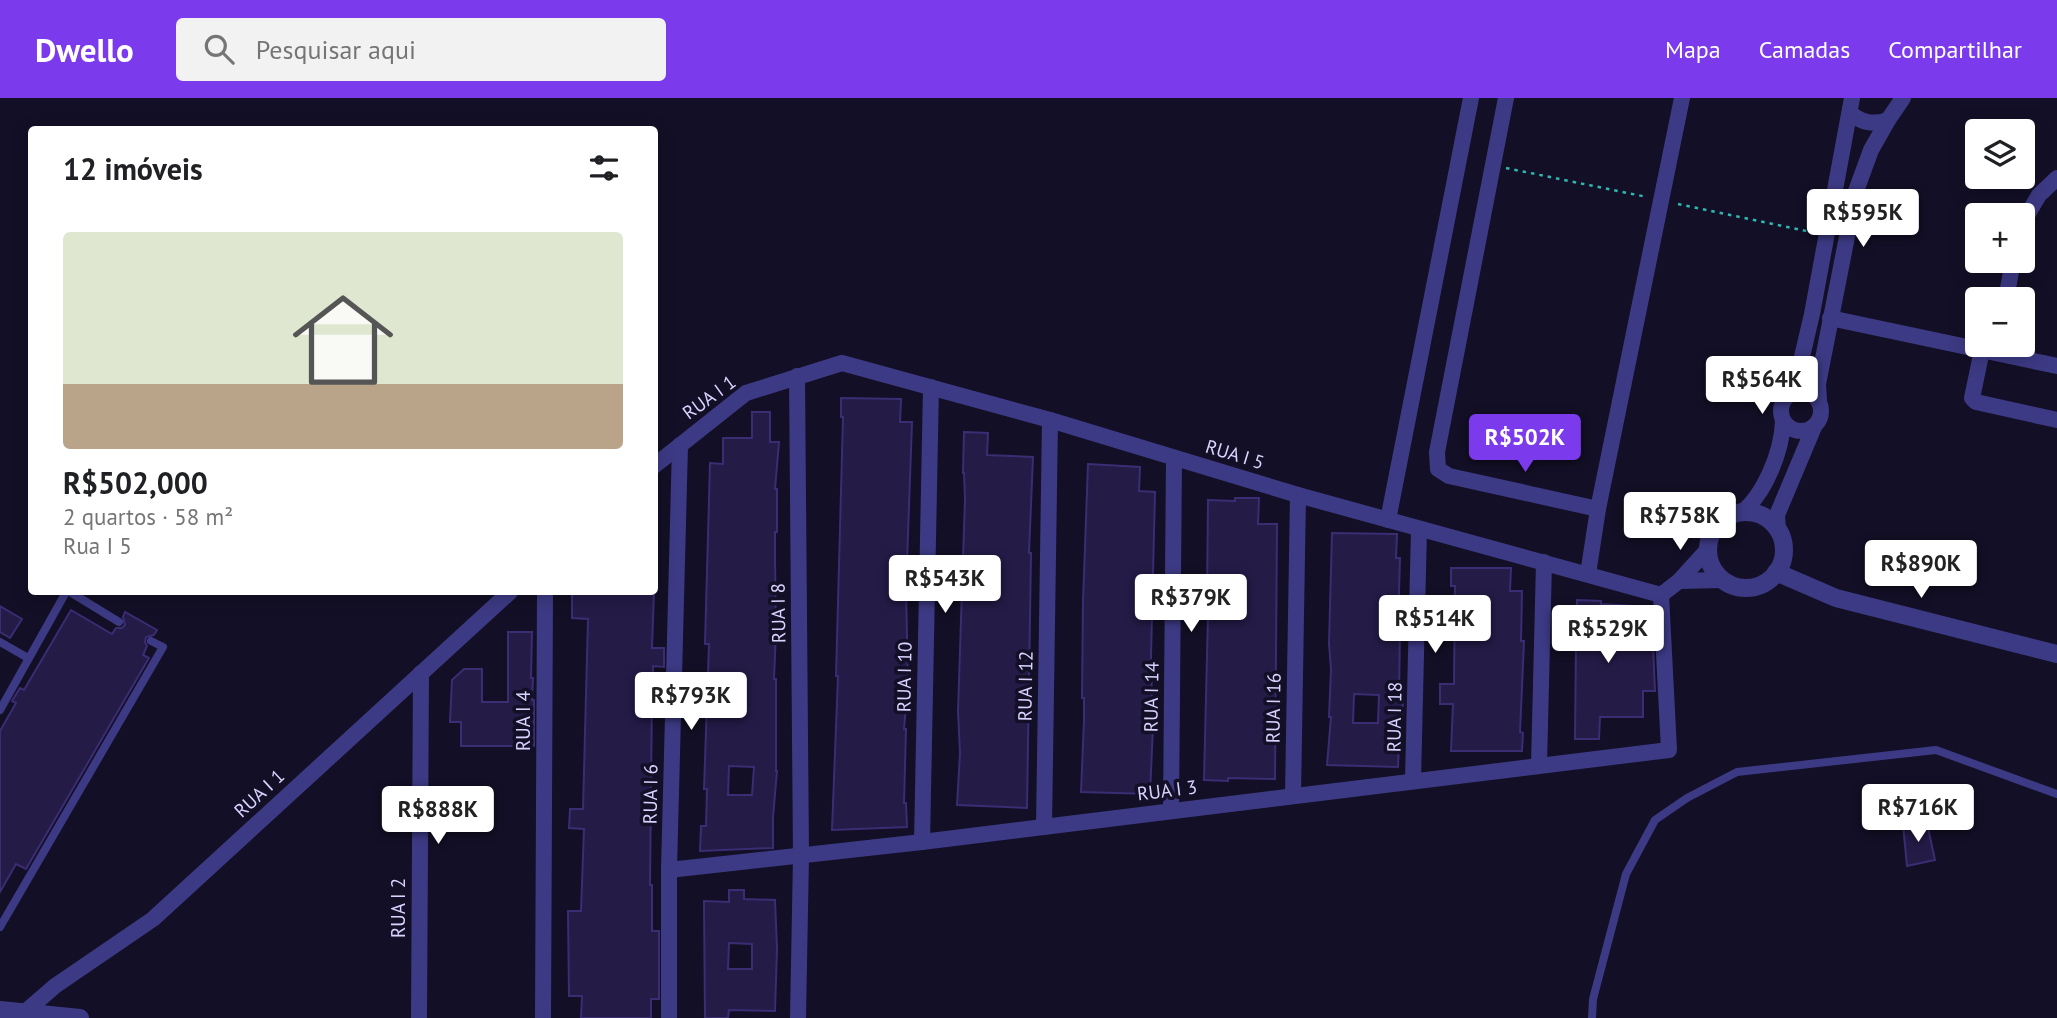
<!DOCTYPE html>
<html lang="pt">
<head>
<meta charset="utf-8">
<style>
	body { margin:0; font-family:"PT Sans",sans-serif; background:#f2f2f2; color:#202124; height:100vh; display:flex; flex-direction:column; font-size:26px; white-space:nowrap }
	* { box-sizing:border-box; margin:0 }
	p { font-size:23px; color:#757577 }
	.icon { flex:none; width:38px; height:38px; fill:none; stroke:currentColor; stroke-width:2; stroke-linecap:round; stroke-linejoin:round }
	.map { position:relative; flex:1; overflow:hidden }
	.panel { position:absolute; left:28px; top:28px; width:630px; height:469px; display:flex; flex-direction:column; background:#fff; border-radius:7px; box-shadow:0 4px 18px #0003 }
	.panel>* { flex:none }
	.controls { position:absolute; left:1965px; top:21px; display:grid; gap:14px }
	.controls a { display:grid; place-items:center; width:70px; height:70px; border-radius:7px; background:#fff; box-shadow:0 4px 18px #0003; font-size:35px }
	.price { position:absolute; translate:-50% -60px; padding:0 16px; border-radius:7px; background:#fff; color:#222; font-size:23px; line-height:46px; filter:drop-shadow(0 2px 4px #0008) }
	.price::after { content:''; position:absolute; left:50%; top:42px; width:21px; height:16px; margin-left:-10px; background:inherit; clip-path:polygon(0 0,100% 0,50% 100%) }
	.price.on { background:#7c3aed; color:#fff }
	ul { padding:0; list-style:none }
	li { display:grid; align-content:center; gap:14px; height:371px; padding:0 35px }
	li span { display:grid; place-items:center; height:217px; border-radius:7px; color:#555 }
	li>.icon { margin-inline-start:auto }
	span .icon { width:126px; height:126px; fill:#fffc; stroke-width:1 }
	li b { font-size:30px }
	h2 { display:flex; justify-content:space-between; align-items:center; height:84px; padding:0 35px; font-size:30px }
	header { display:flex; align-items:center; gap:42px; box-sizing:border-box; height:98px; padding:0 35px; background:#7c3aed; color:#fff }
	header strong { font-size:33px }
	nav { display:flex; gap:38px; margin-inline-start:auto; font-size:24px }
	.search { width:490px; height:63px; background:#f2f2f2; display:flex; align-items:center; gap:18px; box-sizing:border-box; padding:0 24px; border-radius:7px; color:#757577; font-size:26px }
	.map>svg:first-child { display:block }
	.building { fill:#241b47; stroke:#3b2d73; stroke-width:2; fill-rule:evenodd }
	.lines { fill:none; stroke-linecap:round; stroke-linejoin:round }
	.path { stroke:#2fb8b0; stroke-width:2.5; stroke-dasharray:3.5 5; stroke-linecap:butt }
	.service { stroke:#3d3a85; stroke-width:8 }
	.minor { stroke:#3d3a85; stroke-width:16 }
	.tertiary { stroke:#3d3a85; stroke-width:18 }
	.labels { text-anchor:middle; dominant-baseline:central; stroke-width:7; stroke-linejoin:round; paint-order:stroke }
	.street-label { font-size:19px; fill:#d9d4ff; stroke:#130f26 }
</style>
</head>
<body>
<header>
<strong>Dwello</strong>
<div class="search"><svg class="icon" aria-label="search" viewBox="0 0 24 24"><circle cx="10" cy="10" r="6"/><path d="M15 15l6 6"/></svg>Pesquisar aqui</div>
<nav><a>Mapa</a><a>Camadas</a><a>Compartilhar</a></nav>
</header>
<div class="map">
<svg width="2057" height="920" viewBox="0 0 2057 920">
	<rect width="100%" height="100%" fill="#130f26"/>
	<g class="building">
		<polygon points="841,300 901,301 900,324 912,324 906,492 908,584 904,631 906,631 904,705 906,705 907,729 832,732 838,578 836,578 843,319 841,319"/>
		<path d="M752,314H770V344H779L775,391H777V434H775V461L776,533L774,581H776V673H777L773,719V750L700,753L701,728H706L707,691H704L709,546H705L710,365L723,366V340H752ZM729,668L754,669L752,697H728Z"/>
		<polygon points="964,334 988,335 987,357 1033,359 1029,455 1031,455 1027,710 957,707 960,655 958,613 965,401 964,375 963,375"/>
		<polygon points="1088,366 1140,369 1139,393 1155,394 1151,558 1152,605 1154,606 1150,696 1081,694 1084,622 1084,600 1082,600 1083,504"/>
		<polygon points="1235,400 1259,400 1258,426 1277,426 1275,681 1228,680 1228,683 1204,682 1208,517 1194,516 1194,498 1207,498 1208,402 1235,403"/>
		<path d="M1332,435L1397,436L1396,460H1400L1398,529H1400L1399,602H1403L1402,621H1400L1398,669L1327,667L1331,619H1329L1331,571L1329,546ZM1354,596L1379,597L1378,625H1353Z"/>
		<polygon points="1451,470 1511,470 1510,493 1522,493 1521,543 1524,543 1520,634 1523,635 1522,653 1451,653 1453,606 1440,606 1440,586 1454,586 1455,488 1451,488"/>
		<polygon points="572,494 654,494 652,550 664,550 664,569 653,568 652,595 650,787 652,787 652,833 659,833 659,901 651,901 651,920 581,920 582,898 569,898 568,813 581,813 584,731 569,730 570,711 583,711 588,521 572,520"/>
		<polygon points="1577,502 1601,503 1601,506 1633,508 1632,527 1646,527 1645,548 1653,548 1655,593 1643,593 1643,619 1600,619 1599,641 1575,641 1576,544 1562,544 1562,525 1576,526"/>
		<polygon points="0,508 22,521 10,540 0,534"/>
		<polygon points="71,512 112,536 116,530 122,530 125,527 123,519 125,514 157,532 154,537 146,539 145,544 147,548 143,557 149,560 26,771 16,766 0,794 0,633 16,605 12,603 20,590 24,592"/>
		<polygon points="508,534 532,534 531,580 533,580 532,602 534,602 534,648 461,648 461,624 450,624 452,582 464,571 482,571 482,604 508,604"/>
		<polygon points="1927,725 1935,762 1907,768 1903,727"/>
		<path d="M729,792H744V801L775,802L777,850L775,913L729,912L728,920H705L704,803L729,804ZM729,845L752,846V871H728Z"/>
	</g>
	<g class="lines">
		<g class="path">
			<polyline points="1506,70 1647,99"/>
			<polyline points="1678,106 1811,134"/>
		</g>
		<g class="service">
			<polyline points="70,494 119,524"/>
			<polyline points="0,544 28,560"/>
			<polyline points="0,612 66,494"/>
			<polyline points="0,829 163,549 151,543"/>
			<polyline points="1592,920 1593,901 1626,776 1655,722 1687,700 1737,674 1936,652 2057,696"/>
		</g>
		<g class="minor">
			<polyline points="1506,0 1437,354 1438,371 1449,378 1598,411"/>
			<path d="M1850,15C1862,25 1873,27 1888,22"/>
			<polyline points="2023,124 2039,97 2057,80"/>
			<polyline points="2006,201 2013,163"/>
			<polyline points="1830,220 2057,268"/>
			<polyline points="1982,252 1972,300 1976,304 2057,322"/>
			<polyline points="797,278 801,758 798,920"/>
			<circle cx="1801" cy="313" r="20"/>
			<polyline points="1794,293 1812,216 1852,0"/>
			<polyline points="1819,303 1818,286 1856,93 1871,52 1888,22 1903,0"/>
			<polyline points="654,368 746,295 842,265 1050,322 1298,397 1661,497"/>
			<path d="M1741,415C1765,396 1782,353 1783,323"/>
			<polyline points="1388,422 1471,0"/>
			<polyline points="1778,433 1777,417 1814,329"/>
			<polyline points="1588,476 1598,411 1682,0"/>
			<polyline points="1679,483 1722,482"/>
			<polyline points="1661,497 1679,483 1708,451"/>
			<polyline points="1539,667 1544,464"/>
			<polyline points="1413,682 1419,431"/>
			<polyline points="1293,698 1298,397"/>
			<polyline points="1171,713 1174,360"/>
			<polyline points="1044,729 1050,322"/>
			<polyline points="922,744 931,289"/>
			<polyline points="669,772 922,744 1669,652 1661,497"/>
			<polyline points="25,914 55,888 153,821 510,494"/>
			<polyline points="419,920 421,575"/>
			<polyline points="543,920 545,494"/>
			<polyline points="669,920 669,772 680,347"/>
		</g>
		<g class="tertiary">
			<circle cx="1746" cy="452" r="38"/>
			<polyline points="1776,474 1836,500 2057,556"/>
			<polyline points="0,912 80,920"/>
		</g>
	</g>
	<g class="labels">
		<g class="street-label">
			<text transform="translate(709 299) rotate(-36)">RUA I 1</text>
			<text transform="translate(1235 356) rotate(17)">RUA I 5</text>
			<text transform="translate(778 515) rotate(-91)">RUA I 8</text>
			<text transform="translate(904 579) rotate(-89)">RUA I 10</text>
			<text transform="translate(1025 588) rotate(-89)">RUA I 12</text>
			<text transform="translate(1151 599) rotate(-89)">RUA I 14</text>
			<text transform="translate(1273 610) rotate(-89)">RUA I 16</text>
			<text transform="translate(1394 619) rotate(-89)">RUA I 18</text>
			<text transform="translate(523 623) rotate(-90)">RUA I 4</text>
			<text transform="translate(1167 692) rotate(-7)">RUA I 3</text>
			<text transform="translate(259 695) rotate(-43)">RUA I 1</text>
			<text transform="translate(650 696) rotate(-89)">RUA I 6</text>
			<text transform="translate(398 810) rotate(-90)">RUA I 2</text>
		</g>
	</g>
</svg>
<div class="controls">
<a><svg class="icon" aria-label="layers" viewBox="0 0 24 24"><path d="M12 4l9 5-9 5-9-5zM3 14l9 5 9-5"/></svg></a>
<a>+</a>
<a>−</a>
</div>
<b class="price" style="left:1863px;top:151px">R$595K</b>
<b class="price" style="left:1762px;top:318px">R$564K</b>
<b class="price on" style="left:1525px;top:376px">R$502K</b>
<b class="price" style="left:1680px;top:454px">R$758K</b>
<b class="price" style="left:1921px;top:502px">R$890K</b>
<b class="price" style="left:945px;top:517px">R$543K</b>
<b class="price" style="left:1191px;top:536px">R$379K</b>
<b class="price" style="left:1435px;top:557px">R$514K</b>
<b class="price" style="left:1608px;top:567px">R$529K</b>
<b class="price" style="left:691px;top:634px">R$793K</b>
<b class="price" style="left:1918px;top:746px">R$716K</b>
<b class="price" style="left:438px;top:748px">R$888K</b>
<section class="panel">
<h2>12 imóveis<svg class="icon" aria-label="filters" viewBox="0 0 24 24"><path d="M4 7h16M4 17h16"/><circle cx="9" cy="7" r="2"/><circle cx="15" cy="17" r="2"/></svg></h2>
<ul>
<li><span style="background:linear-gradient(#dfe7d0 70%,#b9a48a 0)"><svg class="icon" aria-label="home" viewBox="0 0 24 24"><path d="M3 11l9-7 9 7M6 9v11h12V9"/></svg></span><div><b>R$502,000</b><p>2 quartos · 58 m²</p><p>Rua I 5</p></div></li>
</ul>
</section>
</div>
</body>
</html>
